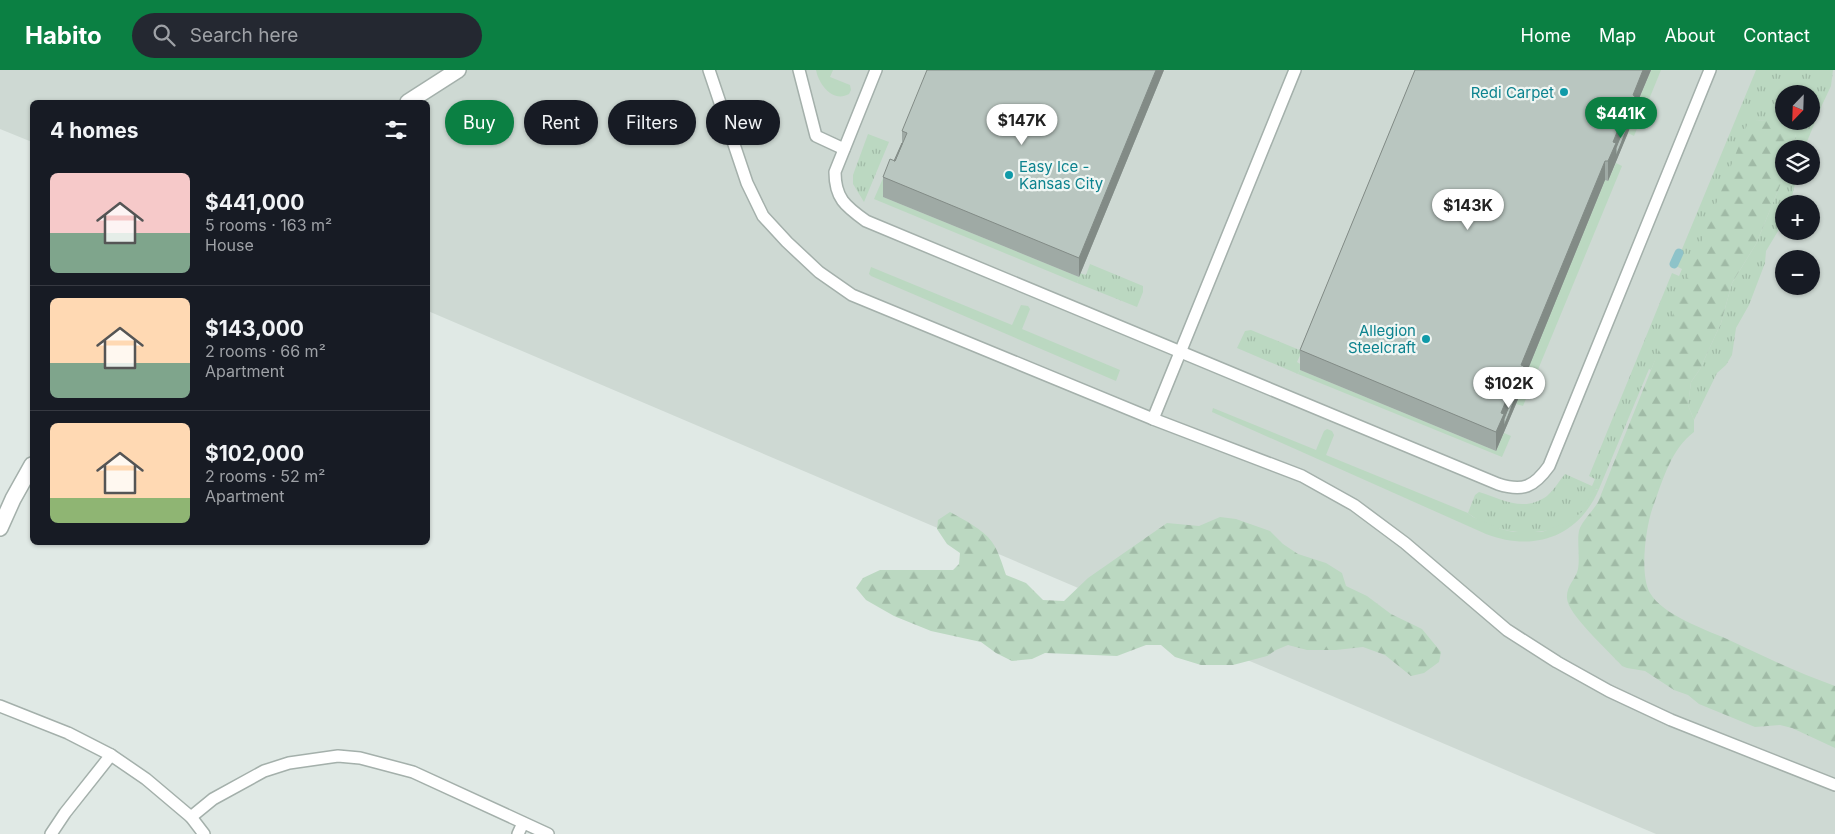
<!DOCTYPE html>
<html lang="en">
<head>
<meta charset="utf-8">
<style>
	body { margin:0; font-family:Inter,sans-serif; background:#242831; color:#f1f3f6; height:100vh; display:flex; flex-direction:column; font-size:19px; white-space:nowrap }
	* { box-sizing:border-box; margin:0 }
	p { font-size:16px; color:#9ea1a6 }
	.icon { flex:none; width:28px; height:28px; fill:none; stroke:currentColor; stroke-width:2; stroke-linecap:round; stroke-linejoin:round }
	.map { position:relative; flex:1; overflow:hidden }
	.drawer { position:absolute; left:30px; top:30px; width:400px; height:445px; display:flex; flex-direction:column; background:#171b24; border-radius:8px; box-shadow:0 1px 4px #0004 }
	.drawer>* { flex:none }
	.guide { position:absolute; left:445px; top:30px; width:475px; height:45px; display:flex; gap:10px }
	.needle { width:32px; rotate:203deg }
	.buttons { position:absolute; left:1775px; top:15px; display:grid; gap:10px }
	.buttons a { display:grid; place-items:center; width:45px; height:45px; border-radius:50%; background:#171b24; box-shadow:0 1px 4px #0004; font-size:25px }
	.price { position:absolute; translate:-50% -42px; padding:0 11px; border-radius:18px; background:#fff; color:#222; font-size:16px; line-height:32px; filter:drop-shadow(0 1px 2px #0008) }
	.price::after { content:''; position:absolute; left:50%; top:30px; width:15px; height:11px; margin-left:-8px; background:inherit; clip-path:polygon(0 0,100% 0,50% 100%) }
	.price.selected { background:#0b8043; color:#fff }
	ul { padding:0; list-style:none }
	li { display:flex; align-items:center; gap:15px; height:125px; padding:0 20px }
	li+li { border-top:1px solid #363941 }
	li span { display:grid; place-items:center; flex:none; width:140px; height:100px; border-radius:8px; color:#555 }
	li>.icon { margin-inline-start:auto }
	span .icon { width:60px; height:60px; fill:#fffc; stroke-width:1 }
	li b { font-size:21px }
	h2 { display:flex; justify-content:space-between; align-items:center; height:60px; padding:0 20px; font-size:21px }
	.pill { padding:0 18px; border-radius:22px; background:#171b24; box-shadow:0 1px 4px #0004; font-size:18px; line-height:45px }
	.pill.selected { background:#0b8043; color:#fff }
	header { display:flex; align-items:center; gap:30px; box-sizing:border-box; height:70px; padding:0 25px; background:#0b8043; color:#fff }
	header strong { font-size:24px }
	nav { display:flex; gap:28px; margin-inline-start:auto; font-size:18px }
	.search { width:350px; height:45px; background:#242831; display:flex; align-items:center; gap:12px; box-sizing:border-box; padding:0 18px; border-radius:28px; color:#9ea1a6; font-size:19px }
	.map>svg:first-child { display:block }
	.built { fill:#ced9d3; fill-rule:evenodd }
	.grass { fill:url(#grass-tufts); fill-rule:evenodd }
	.forest { fill:url(#forest-firs) }
	.garden { fill:#bbd8c1 }
	.lines { fill:none; stroke-linecap:round; stroke-linejoin:round }
	.stream { stroke:#8ec3c9; stroke-width:9 }
	.service-casing { stroke:#a4b0ab; stroke-width:14 }
	.minor-casing { stroke:#a4b0ab; stroke-width:18 }
	.service { stroke:#fff; stroke-width:11 }
	.minor { stroke:#fff; stroke-width:15 }
	.wall { fill:#9faaa5 }
	.shaded-wall { fill:#828b86 }
	.building { fill:#b9c6c0; stroke:#828b86 }
	.culture-dot { fill:#0f9aa8; stroke:#f0f6f3; stroke-width:2 }
	.labels { text-anchor:middle; dominant-baseline:central; stroke-width:4.5; stroke-linejoin:round; paint-order:stroke }
	.culture-label { font-size:15px; fill:#0d838f; stroke:#f0f6f3; text-anchor:end }
</style>
</head>
<body>
<header>
<strong>Habito</strong>
<div class="search"><svg class="icon" aria-label="search" viewBox="0 0 24 24"><circle cx="10" cy="10" r="6"/><path d="M15 15l6 6"/></svg>Search here</div>
<nav><a>Home</a><a>Map</a><a>About</a><a>Contact</a></nav>
</header>
<div class="map">
<svg width="1835" height="764" viewBox="0 0 1835 764">
	<defs>
		<pattern id="grass-tufts" width="24" height="20" patternUnits="userSpaceOnUse" patternTransform="scale(1.25)"><rect width="24" height="20" fill="#bbd8c1"/><path d="M3 7l-1-3M5 7V3M7 7l1-3M15 17l-1-3M17 17v-4M19 17l1-3" fill="none" stroke="#a0baa6"/></pattern>
		<pattern id="forest-firs" width="22" height="20" patternUnits="userSpaceOnUse" patternTransform="scale(1.25)"><rect width="22" height="20" fill="#bbd8c1"/><path d="M5 1l3.5 6h-7zM16 11l3.5 6h-7z" fill="#a0baa6"/></pattern>
	</defs>
	<rect width="100%" height="100%" fill="#e0e9e5"/>
	<path class="built" d="M0,0H1835V764H1656L428,241V32H32V72L0,59ZM1784,24H1811V51H1784ZM1784,79H1811V106H1784ZM1784,134H1811V161H1784ZM1784,189H1811V216H1784Z"/>
	<g class="grass">
		<path d="M1756,0H1833L1831,16L1822,35L1804,79H1792L1796,64L1767,51L1757,50L1651,300L1649,299L1599,419H1596C1592,426 1588,436 1582,442C1554,471 1497,467 1468,443L1475,425L1479,422C1502,429 1523,443 1547,426C1554,420 1559,411 1565,404L1592,416L1595,409L1589,406L1672,203L1679,206L1682,199L1676,196L1680,184ZM1784,24H1811V51H1784Z"/>
		<polygon points="868,64 889,72 864,132 853,114 853,105"/>
		<polygon points="1784,106 1797,106 1790,134 1784,134 1784,151 1766,181 1765,193 1749,235 1736,258 1732,285 1726,295 1717,303 1694,350 1688,335 1691,312 1700,299 1721,253 1732,213 1756,174"/>
		<polygon points="1090,194 1143,216 1143,222 1137,237 1077,213 1080,203 1086,205"/>
		<polygon points="1251,260 1302,281 1297,292 1302,295 1298,304 1237,278 1245,261"/>
	</g>
	<g class="forest">
		<path d="M1757,50C1773,52 1787,47 1796,64L1792,79H1784V106L1756,174L1732,213L1721,253L1700,299L1691,312L1688,335L1694,350V362C1672,378 1663,409 1654,434C1646,453 1639,504 1650,523C1663,545 1704,559 1727,569C1763,586 1798,603 1835,616V678L1792,658L1780,655L1755,657L1699,634L1688,625L1674,620L1645,601L1627,598L1622,596C1610,582 1567,544 1567,528C1566,516 1576,509 1578,499C1580,488 1577,470 1579,461C1581,452 1593,441 1598,432L1651,300L1747,55Z"/>
		<path d="M950,442C964,450 983,459 992,472C999,482 1002,494 1006,505L1026,513L1043,530L1064,531L1088,508L1167,453L1199,456L1220,447L1236,449L1270,461L1283,474L1298,484L1326,493L1342,503L1346,516L1367,526L1391,544L1422,559L1441,582L1439,592L1424,603L1411,606L1385,585L1363,577L1336,580H1307L1288,575L1276,580L1267,586L1233,595H1201L1175,587L1161,575H1146L1117,586L1045,583L1032,589L1012,591L996,583L981,572L931,561L894,546L866,530L856,518L863,508L880,500H953L959,494L960,483L947,474L937,459L938,450Z"/>
	</g>
	<g class="garden">
		<path d="M816,0H833L830,7L850,15L851,20L849,24C833,33 819,15 816,0Z"/>
		<polygon points="1651,0 1661,0 1634,66 1628,63 1635,46 1633,44"/>
		<polygon points="1616,93 1622,96 1523,336 1516,334 1523,316 1521,314 1605,110 1608,111"/>
		<polygon points="884,106 883,127 1079,207 1077,213 874,129"/>
		<polygon points="871,197 1012,255 1021,235 1028,236 1030,239 1022,259 1120,300 1116,311 871,206 869,204"/>
		<polygon points="1300,300 1496,381 1504,363 1511,366 1502,387 1298,304"/>
		<path d="M1213,338L1316,380L1324,361L1327,359L1332,361L1334,365L1326,385L1468,443L1473,447L1501,459L1513,462H1542L1568,452L1582,442L1594,420L1599,419C1578,468 1533,482 1486,464L1212,342Z"/>
	</g>
	<g class="lines">
		<polyline class="stream" points="1674,194 1679,183"/>
		<g class="service-casing">
			<g id="service">
				<polyline points="709,0 747,113 763,146 787,172 819,202 852,225 1153,349 1302,406 1354,435 1405,473 1507,560 1557,592 1609,621 1671,650 1835,715"/>
				<polyline points="799,0 816,66 844,79"/>
				<path d="M876,0L835,102C835,128 845,136 866,151L1498,414C1523,422 1534,417 1549,396L1710,0"/>
				<polyline points="1153,349 1295,0"/>
				<polyline points="0,636 68,663 111,685 146,709 191,747 204,764"/>
				<polyline points="191,747 213,729 264,701 289,693 338,686 360,688 413,702 548,764"/>
				<polyline points="51,764 65,743 111,685"/>
				<polyline points="518,764 523,753"/>
			</g>
		</g>
		<g class="minor-casing">
			<g id="minor">
				<polyline points="408,32 458,0"/>
				<polyline points="0,458 13,429 32,395"/>
			</g>
		</g>
		<use href="#service" class="service"/>
		<use href="#minor" class="minor"/>
	</g>
	<g class="wall">
		<polygon points="1164,0 1079,207 883,127 883,107 894,91 902,73 902,61"/>
		<polygon points="1415,0 1651,0 1635,38 1635,45 1608,111 1605,110 1524,309 1524,315 1496,381 1300,300 1300,280"/>
	</g>
	<g class="shaded-wall">
		<polygon points="1156,0 1164,0 1079,207 1079,188"/>
		<polygon points="1643,0 1651,0 1635,38 1635,45 1628,63 1628,44 1633,25"/>
		<polygon points="1625,42 1625,62 1628,56 1628,63 1608,111 1608,91 1613,72"/>
		<polygon points="1605,91 1605,110 1524,309 1524,315 1516,334 1516,314 1521,295"/>
		<polygon points="1513,313 1513,333 1516,326 1516,334 1496,381 1496,362 1501,343"/>
	</g>
	<g class="building">
		<polygon points="927,0 1156,0 1079,188 883,107 890,89 895,91 907,63 902,61"/>
		<polygon points="1415,0 1643,0 1633,25 1635,26 1628,44 1625,42 1622,50 1613,72 1616,73 1608,91 1605,91 1521,295 1524,296 1516,314 1513,313 1501,343 1504,344 1496,362 1300,280"/>
		<polygon points="1625,55 1628,56 1616,86 1616,78"/>
		<polygon points="902,73 902,74 895,91 894,91"/>
		<polygon points="1513,326 1516,326 1504,356 1504,349"/>
	</g>
	<g class="culture-dot">
		<circle cx="1564" cy="22" r="5"/>
		<circle cx="1009" cy="105" r="5"/>
		<circle cx="1426" cy="269" r="5"/>
	</g>
	<g class="labels">
		<g class="culture-label">
			<text x="1554" y="22">Redi Carpet</text>
			<text x="1019" y="96" text-anchor="start">Easy Ice -<tspan x="1019" dy="17">Kansas City</tspan></text>
			<text x="1416" y="260">Allegion<tspan x="1416" dy="17">Steelcraft</tspan></text>
		</g>
	</g>
</svg>
<div class="buttons">
<a><svg class="needle" viewBox="-14 -14 28 28"><path d="M0-13l5 13h-10z" fill="#e53935"/><path d="M0 13l5-13h-10z" fill="#9ea1a6"/></svg></a>
<a><svg class="icon" aria-label="layers" viewBox="0 0 24 24"><path d="M12 4l9 5-9 5-9-5zM3 14l9 5 9-5"/></svg></a>
<a>+</a>
<a>−</a>
</div>
<b class="price selected" style="left:1621px;top:69px">$441K</b>
<b class="price" style="left:1022px;top:76px">$147K</b>
<b class="price" style="left:1468px;top:161px">$143K</b>
<b class="price" style="left:1509px;top:339px">$102K</b>
<div class="guide">
<a class="pill selected">Buy</a>
<a class="pill">Rent</a>
<a class="pill">Filters</a>
<a class="pill">New</a>
</div>
<section class="drawer">
<h2>4 homes<svg class="icon" aria-label="filters" viewBox="0 0 24 24"><path d="M4 7h16M4 17h16"/><circle cx="9" cy="7" r="2"/><circle cx="15" cy="17" r="2"/></svg></h2>
<ul>
<li><span style="background:linear-gradient(#f6c9c9 60%,#7fa58c 0)"><svg class="icon" aria-label="home" viewBox="0 0 24 24"><path d="M3 11l9-7 9 7M6 9v11h12V9"/></svg></span><div><b>$441,000</b><p>5 rooms · 163 m²</p><p>House</p></div></li>
<li><span style="background:linear-gradient(#ffd9b3 65%,#7fa58c 0)"><svg class="icon" aria-label="home" viewBox="0 0 24 24"><path d="M3 11l9-7 9 7M6 9v11h12V9"/></svg></span><div><b>$143,000</b><p>2 rooms · 66 m²</p><p>Apartment</p></div></li>
<li><span style="background:linear-gradient(#ffd9b3 75%,#8fb573 0)"><svg class="icon" aria-label="home" viewBox="0 0 24 24"><path d="M3 11l9-7 9 7M6 9v11h12V9"/></svg></span><div><b>$102,000</b><p>2 rooms · 52 m²</p><p>Apartment</p></div></li>
</ul>
</section>
</div>
</body>
</html>
